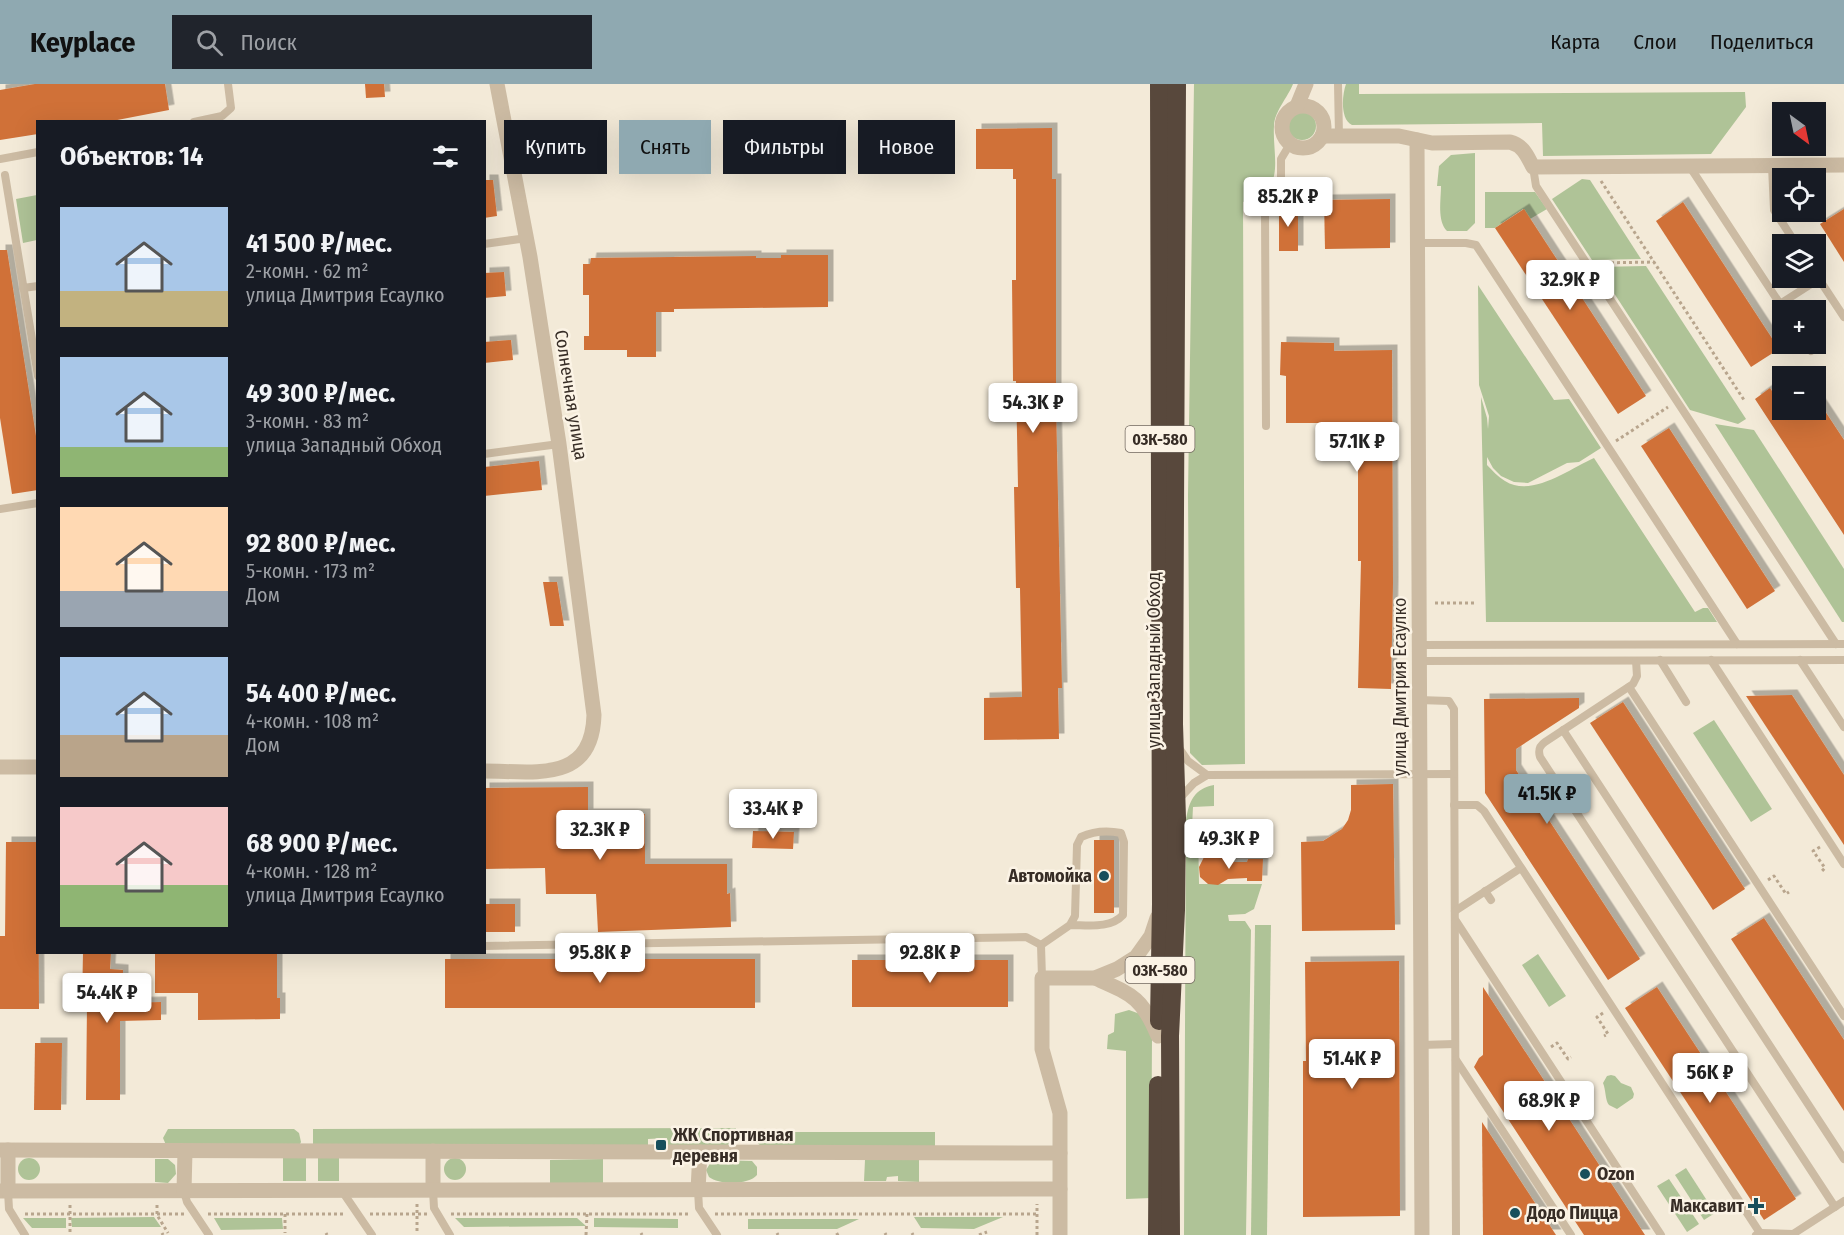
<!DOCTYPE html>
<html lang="ru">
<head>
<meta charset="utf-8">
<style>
	body { margin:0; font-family:"Fira Sans Condensed",sans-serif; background:#20242c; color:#f1f3f6; height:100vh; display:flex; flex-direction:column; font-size:22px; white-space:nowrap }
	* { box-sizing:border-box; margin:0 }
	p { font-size:20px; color:#9ea1a6 }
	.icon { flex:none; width:33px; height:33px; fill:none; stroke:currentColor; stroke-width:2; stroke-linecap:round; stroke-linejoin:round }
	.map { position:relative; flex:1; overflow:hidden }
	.details { position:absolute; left:36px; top:36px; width:450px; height:834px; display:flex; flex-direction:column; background:#171b24; border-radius:0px; box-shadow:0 6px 24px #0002 }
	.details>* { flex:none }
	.top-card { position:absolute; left:504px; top:36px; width:570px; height:54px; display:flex; gap:12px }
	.needle { width:39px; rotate:147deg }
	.controls { position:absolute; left:1772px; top:18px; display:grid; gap:12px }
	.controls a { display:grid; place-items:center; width:54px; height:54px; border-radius:0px; background:#171b24; box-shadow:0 6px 24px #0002; font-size:30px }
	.price { position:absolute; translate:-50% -51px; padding:0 14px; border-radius:6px; background:#fff; color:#222; font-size:20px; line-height:39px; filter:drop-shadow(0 2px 3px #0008) }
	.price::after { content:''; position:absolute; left:50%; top:36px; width:18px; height:14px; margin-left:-9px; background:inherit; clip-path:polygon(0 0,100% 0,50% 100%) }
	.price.current { background:#8fa9b1; color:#111 }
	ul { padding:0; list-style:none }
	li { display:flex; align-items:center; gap:18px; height:150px; padding:0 24px }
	li span { display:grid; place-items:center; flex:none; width:168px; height:120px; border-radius:0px; color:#555 }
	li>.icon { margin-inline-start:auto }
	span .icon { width:72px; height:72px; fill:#fffc; stroke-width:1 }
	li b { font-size:26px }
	h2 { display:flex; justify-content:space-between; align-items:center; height:72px; padding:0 24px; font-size:26px }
	.tag { padding:0 21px; border-radius:0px; background:#171b24; box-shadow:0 6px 24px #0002; font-size:21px; line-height:54px }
	.tag.current { background:#8fa9b1; color:#111 }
	header { display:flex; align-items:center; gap:36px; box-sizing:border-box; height:84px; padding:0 30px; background:#8fa9b1; color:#111 }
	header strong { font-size:28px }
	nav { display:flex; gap:33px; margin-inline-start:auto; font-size:21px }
	.search { width:420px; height:54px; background:#20242c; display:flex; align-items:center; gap:15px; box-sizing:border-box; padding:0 21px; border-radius:0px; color:#9ea1a6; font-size:22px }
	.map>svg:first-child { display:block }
	.green { fill:#afc397 }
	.building { fill:#d07139; filter:url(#shadow) }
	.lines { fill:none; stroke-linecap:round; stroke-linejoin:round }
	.path { stroke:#b8a58d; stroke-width:3; stroke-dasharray:3 3; stroke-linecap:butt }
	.lane { stroke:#ccbba3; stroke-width:8 }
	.street { stroke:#ccbba3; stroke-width:15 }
	.highway { stroke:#58483c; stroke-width:18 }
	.poi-dot { fill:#184f5c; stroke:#fbf3e5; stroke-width:2 }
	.labels { text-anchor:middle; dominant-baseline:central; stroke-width:5; stroke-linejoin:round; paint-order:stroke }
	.shield { fill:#fbf3e5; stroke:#72685f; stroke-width:1.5 }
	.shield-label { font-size:16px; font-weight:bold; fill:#372d26 }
	.street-label { font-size:18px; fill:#372d26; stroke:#fbf3e5 }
	.poi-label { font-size:18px; font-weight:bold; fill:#372d26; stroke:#fbf3e5; text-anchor:start }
</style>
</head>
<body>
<header>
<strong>Keyplace</strong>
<div class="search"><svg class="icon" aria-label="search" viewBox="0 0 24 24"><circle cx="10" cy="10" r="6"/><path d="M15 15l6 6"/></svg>Поиск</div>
<nav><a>Карта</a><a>Слои</a><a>Поделиться</a></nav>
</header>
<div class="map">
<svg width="1844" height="1151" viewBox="0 0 1844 1151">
	<defs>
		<filter id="shadow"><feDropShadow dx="5.5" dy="-5.5" stdDeviation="0" flood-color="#0004"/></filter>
	</defs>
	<rect width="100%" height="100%" fill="#f3ead8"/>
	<g class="green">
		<path d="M1194,0H1293C1288,13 1274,28 1274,42C1272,73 1288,109 1243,118L1245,680L1202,681L1190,669L1188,411Z"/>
		<path d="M1346,0H1359V10L1745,8L1746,23L1711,70L1543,72L1542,39L1352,41C1340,35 1342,11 1346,0Z"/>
		<circle cx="1302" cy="42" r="14"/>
		<path d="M1475,69V139L1467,147H1447C1437,137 1441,116 1441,102H1437L1439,82L1451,71Z"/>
		<polygon points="1582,95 1590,96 1641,175 1592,176 1552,115"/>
		<polygon points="1485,108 1535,108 1547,125 1530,135 1523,125 1495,144 1485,144"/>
		<polygon points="37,111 37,156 23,159 16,115"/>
		<polygon points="1646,182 1746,335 1738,340 1690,326 1597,183"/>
		<path d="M1478,201L1554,316L1569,315L1601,364L1579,378L1567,379L1528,399L1514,398L1501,392L1493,384L1487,373V381C1492,386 1498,393 1505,397C1532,414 1569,385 1594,374L1695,528L1703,524H1708L1717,538H1486L1481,313L1487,334L1488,345L1489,332L1479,301Z"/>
		<polygon points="1715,340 1754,346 1844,485 1844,538 1842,538"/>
		<polygon points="1714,636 1772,725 1751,738 1693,649"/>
		<path d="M1214,701V722L1193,723L1192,743H1198L1199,800H1262L1254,825L1245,830L1228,831L1229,837H1245L1251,846L1246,1151H1184L1186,736C1189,717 1194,705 1214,701Z"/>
		<polygon points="1255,841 1271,841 1267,1151 1251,1151"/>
		<polygon points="1538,870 1566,912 1549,923 1522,881"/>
		<polygon points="1129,926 1140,930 1152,954 1151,1114 1126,1115 1126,967 1107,965 1108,951 1114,948 1115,930"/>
		<path d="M1611,991L1615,992L1621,999L1631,1003L1634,1010L1633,1014L1617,1025L1609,1021C1605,1016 1606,1006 1603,999L1607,992Z"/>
		<polygon points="736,1044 734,1057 728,1061 667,1061 667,1054 648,1055 648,1061 313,1061 313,1045"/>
		<polygon points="168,1045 294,1045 299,1049 301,1058 299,1062 166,1061 163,1054"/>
		<polygon points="754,1048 935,1048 935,1064 762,1063 754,1056"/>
		<polygon points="339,1073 339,1097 318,1097 318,1074"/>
		<circle cx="29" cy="1085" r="11"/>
		<circle cx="455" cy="1085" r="11"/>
		<rect x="283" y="1074" width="23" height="23"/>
		<polygon points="155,1075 168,1075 175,1081 176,1090 168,1099 155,1098"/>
		<polygon points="603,1075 603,1099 550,1099 550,1076"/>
		<path d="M715,1076L752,1077L757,1083V1091C749,1101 719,1101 709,1093L706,1086L711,1078Z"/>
		<polygon points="865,1076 919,1076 919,1098 898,1097 898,1092 887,1093 886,1097 864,1097"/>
		<polygon points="1686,1084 1715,1129 1704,1136 1675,1091"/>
		<polygon points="1669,1095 1699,1140 1687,1148 1657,1102"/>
		<polygon points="154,1133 161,1143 72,1143 71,1134"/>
		<polygon points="914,1133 1003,1133 974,1145 921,1144"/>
		<polygon points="23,1134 66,1134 66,1144 32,1144"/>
		<polygon points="214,1134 282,1134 283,1145 221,1146"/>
		<polygon points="455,1134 577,1134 586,1142 464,1143"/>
		<polygon points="594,1134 678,1135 678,1144 594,1143"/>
		<polygon points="748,1135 859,1135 837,1145 748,1145"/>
	</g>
	<g class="building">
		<polygon points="35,0 165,0 169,26 107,38 38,38 38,50 0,56 0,6"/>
		<polygon points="365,0 384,0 385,13 366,14"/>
		<polygon points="1052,44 1052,95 1056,95 1056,320 1062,604 1058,604 1059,655 984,656 984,614 1022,613 1020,504 1016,504 1014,403 1018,403 1016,297 1013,297 1012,196 1016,196 1016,95 1013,95 1013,85 976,85 976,45"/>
		<polygon points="484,96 493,96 497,132 484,134"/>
		<polygon points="1390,115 1390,164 1325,165 1324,116"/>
		<polygon points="1683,118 1779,265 1751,283 1656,137"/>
		<rect x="1279" y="120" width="19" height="47"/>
		<polygon points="1524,125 1646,312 1618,330 1495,144"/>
		<polygon points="1844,125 1844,178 1820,140"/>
		<polygon points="0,166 7,166 38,365 38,406 12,410 0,334"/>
		<polygon points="781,171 828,171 828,223 674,225 674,228 656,228 656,273 627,273 627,266 584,266 584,252 589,252 589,211 583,211 583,180 590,180 591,174 756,172 756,174 781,174"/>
		<polygon points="504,188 506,212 484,214 484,189"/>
		<polygon points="511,256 513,276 484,279 484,258"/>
		<polygon points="1281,258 1334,259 1334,267 1392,266 1393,499 1391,605 1358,604 1361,477 1358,477 1358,339 1286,339 1286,292 1280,291"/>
		<polygon points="1770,304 1774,310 1782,305 1782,326 1815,326 1815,312 1844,356 1844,451 1755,315"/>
		<polygon points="1669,344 1775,507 1747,525 1641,362"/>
		<polygon points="539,377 542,406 484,412 484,383"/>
		<polygon points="543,498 557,498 564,542 550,542"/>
		<polygon points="1792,611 1844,691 1844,761 1746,612"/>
		<polygon points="1579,614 1579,624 1516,665 1516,686 1640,875 1608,896 1485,709 1484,615"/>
		<polygon points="1623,618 1745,805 1713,826 1590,639"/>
		<polygon points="1393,700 1395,846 1302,847 1301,758 1323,757 1342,745 1348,736 1351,726 1351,701"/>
		<polygon points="588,703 588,730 645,730 645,780 727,780 727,810 730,809 731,843 598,848 596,810 546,810 545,784 484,785 484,704"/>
		<polygon points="753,747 794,748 793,765 752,764"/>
		<rect x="1094" y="756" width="20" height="73"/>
		<polygon points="6,758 38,758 39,925 0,925 0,852 5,852"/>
		<polygon points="1214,769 1225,773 1230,778 1247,778 1248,775 1263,775 1262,797 1247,797 1247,794 1228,795 1218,801 1208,800 1200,793 1199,783 1204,773"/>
		<rect x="484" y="820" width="31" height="28"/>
		<polygon points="1764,834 1844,956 1844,1027 1731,855"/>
		<polygon points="83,868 111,868 110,885 123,886 123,919 161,918 161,936 120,937 120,1016 86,1016 87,920 82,920"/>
		<polygon points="155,868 277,868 277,914 280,914 280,935 198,936 198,909 155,909"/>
		<rect x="445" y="875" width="310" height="49"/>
		<rect x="852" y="876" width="156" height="47"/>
		<polygon points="1399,877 1400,1132 1303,1133 1303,977 1306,977 1305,878"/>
		<polygon points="1483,903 1607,1093 1645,1151 1584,1151 1474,983 1479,974 1483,971"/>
		<polygon points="1657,903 1796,1115 1764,1136 1625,924"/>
		<polygon points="35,959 62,959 61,1026 34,1026"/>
		<polygon points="1482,1038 1556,1151 1483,1151"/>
	</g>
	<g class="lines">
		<g class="path">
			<polyline points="1601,97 1744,316"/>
			<polyline points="1599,179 1654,178"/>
			<polyline points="1616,357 1668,323"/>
			<polyline points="1435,519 1475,519"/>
			<polyline points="1820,763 1813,767 1825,784 1822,787"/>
			<polyline points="1768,796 1774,792 1786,810 1789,808"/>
			<polyline points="1603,929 1597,933 1608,950 1604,952"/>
			<polyline points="1551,963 1557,959 1568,975 1571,973"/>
			<polyline points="417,1120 417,1149"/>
			<polyline points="70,1121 70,1149"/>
			<polyline points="157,1121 157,1131 168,1149"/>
			<polyline points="25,1130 184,1130"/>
			<polyline points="208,1130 346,1130"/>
			<polyline points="285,1130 285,1149"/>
			<polyline points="370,1130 427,1130"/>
			<polyline points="451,1130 691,1130"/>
			<polyline points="715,1130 1037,1130"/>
			<polyline points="162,1149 163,1151"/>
			<polyline points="326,1149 327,1151"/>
			<polyline points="641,1149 642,1151"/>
			<polyline points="777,1149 778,1151"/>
			<polyline points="885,1149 886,1151"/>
			<polyline points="912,1149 913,1151"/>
			<polyline points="586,1151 587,1130"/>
			<polyline points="836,1151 840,1149"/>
			<polyline points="979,1151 987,1148"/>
			<polyline points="1037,1151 1037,1120"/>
		</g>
		<g class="lane">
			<polyline points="1338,0 1339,52"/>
			<polyline points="194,38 222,32 231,24 228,0"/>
			<polyline points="0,75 38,68"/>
			<polyline points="1772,82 1774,126 1796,160"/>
			<polyline points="1533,83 1536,102 1836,560"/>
			<polyline points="1690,83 1784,226"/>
			<polyline points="5,91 38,292"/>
			<polyline points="1417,159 1466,159 1476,161 1737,560"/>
			<polyline points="484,160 527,154"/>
			<polyline points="1815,189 1844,233"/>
			<polyline points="23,204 38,202"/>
			<polyline points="1780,220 1819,195"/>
			<polyline points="1806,260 1811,267"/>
			<polyline points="1266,342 1265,126 1281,95 1281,75 1290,60"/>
			<polyline points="484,370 559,360"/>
			<polyline points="0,425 38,419"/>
			<polyline points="1419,561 1844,560"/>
			<polyline points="1660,576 1686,618"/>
			<polyline points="1711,576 1844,780"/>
			<polyline points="1800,576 1844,643"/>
			<polyline points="1419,577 1844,576"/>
			<path d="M1636,577L1637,592L1633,600L1545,658C1539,662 1538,666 1540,673L1835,1123"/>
			<polyline points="1629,603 1844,932"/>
			<polyline points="1419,616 1449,617 1454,625 1456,1151"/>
			<polyline points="1563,646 1844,1075"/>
			<polyline points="1179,664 1188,677 1207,691"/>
			<polyline points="1179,715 1194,699 1207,691 1454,690"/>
			<polyline points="1454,721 1477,721 1484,727 1760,1149 1756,1151"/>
			<polyline points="1485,807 1491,816"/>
			<polyline points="1455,827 1521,784"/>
			<polyline points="1456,837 1661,1151"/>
			<path d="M1041,861L1070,841L1075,832L1077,761L1081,753C1094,747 1106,746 1121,749L1124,758L1123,831C1110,845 1088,841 1070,841"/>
			<polyline points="484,862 1026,853 1041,861 1042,894"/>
			<polyline points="1421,961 1455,960"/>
			<polyline points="1456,976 1571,1151"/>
			<polyline points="433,1106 434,1124 450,1151"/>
			<polyline points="698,1106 699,1124 717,1151"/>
			<polyline points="8,1107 9,1125 25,1151"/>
			<polyline points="184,1107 187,1118 209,1151"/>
			<polyline points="342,1107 372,1151"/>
			<polyline points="1760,1149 1793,1150 1844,1117"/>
		</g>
		<g class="street">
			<circle cx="1303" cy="43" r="21"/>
			<polyline points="1297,22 1306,0"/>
			<path d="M1322,52H1399L1432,59L1510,58C1524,62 1527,72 1533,83L1844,81"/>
			<polyline points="1417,56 1422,1151"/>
			<polyline points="0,683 38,683"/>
			<path d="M484,687C534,687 592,700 594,631L559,360L530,173L497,0"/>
			<path d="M1095,894C1131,910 1142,913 1158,952"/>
			<polyline points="0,1066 1060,1069"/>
			<polyline points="433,1067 433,1106"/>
			<polyline points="698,1106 700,1068"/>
			<polyline points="0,1107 1060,1105"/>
			<polyline points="8,1107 8,1066"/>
			<polyline points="184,1107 185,1067"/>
			<polyline points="1060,1151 1060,1029 1042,965 1042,894 1095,894 1117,885 1136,873 1151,852 1157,834"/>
		</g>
		<g class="highway">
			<polyline points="1159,937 1161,820 1159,0"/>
			<polyline points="1157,1151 1158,1001"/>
			<polyline points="1171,1151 1170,952 1176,826 1177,734 1174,640 1177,0"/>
		</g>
	</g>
	<g class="poi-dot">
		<circle cx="1104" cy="792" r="6"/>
		<rect x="655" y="1055" width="12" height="12" rx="3"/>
		<circle cx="1585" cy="1090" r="6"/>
		<path d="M1753 1113h6v6h6v6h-6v6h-6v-6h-6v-6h6z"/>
		<circle cx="1515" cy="1129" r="6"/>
	</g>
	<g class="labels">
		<g class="shield">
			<rect x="1125.5" y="342" width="69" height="26" rx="4.5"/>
			<rect x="1125.5" y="873" width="69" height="26" rx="4.5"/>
		</g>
		<g class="shield-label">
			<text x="1160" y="355">03К-580</text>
			<text x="1160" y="886">03К-580</text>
		</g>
		<g class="street-label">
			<text transform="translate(571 311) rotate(81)">Солнечная улица</text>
			<text transform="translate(1154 576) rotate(-90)">улица Западный Обход</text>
			<text transform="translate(1400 603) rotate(-90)">улица Дмитрия Есаулко</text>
		</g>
		<g class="poi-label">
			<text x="1092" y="792" text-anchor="end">Автомойка</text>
			<text x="673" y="1051">ЖК Спортивная<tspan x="673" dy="21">деревня</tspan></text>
			<text x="1597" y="1090">Ozon</text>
			<text x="1744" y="1122" text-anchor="end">Максавит</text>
			<text x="1527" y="1129">Додо Пицца</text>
		</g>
	</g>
</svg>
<div class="controls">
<a><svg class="needle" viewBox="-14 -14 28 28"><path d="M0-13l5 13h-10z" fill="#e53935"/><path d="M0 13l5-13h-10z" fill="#9ea1a6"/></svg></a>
<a><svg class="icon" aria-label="locate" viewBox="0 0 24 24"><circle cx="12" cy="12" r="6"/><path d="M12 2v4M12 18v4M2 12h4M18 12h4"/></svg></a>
<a><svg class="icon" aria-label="layers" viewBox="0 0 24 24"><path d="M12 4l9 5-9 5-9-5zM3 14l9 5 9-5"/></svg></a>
<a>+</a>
<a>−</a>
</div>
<b class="price" style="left:1288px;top:144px">85.2K ₽</b>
<b class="price" style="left:1570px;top:227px">32.9K ₽</b>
<b class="price" style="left:1033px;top:350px">54.3K ₽</b>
<b class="price" style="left:1357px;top:389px">57.1K ₽</b>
<b class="price current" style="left:1547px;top:741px">41.5K ₽</b>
<b class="price" style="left:773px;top:756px">33.4K ₽</b>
<b class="price" style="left:600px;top:777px">32.3K ₽</b>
<b class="price" style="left:1229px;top:786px">49.3K ₽</b>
<b class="price" style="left:600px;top:900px">95.8K ₽</b>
<b class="price" style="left:930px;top:900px">92.8K ₽</b>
<b class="price" style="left:107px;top:940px">54.4K ₽</b>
<b class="price" style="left:1352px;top:1006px">51.4K ₽</b>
<b class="price" style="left:1710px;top:1020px">56K ₽</b>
<b class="price" style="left:1549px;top:1048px">68.9K ₽</b>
<div class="top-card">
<a class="tag">Купить</a>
<a class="tag current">Снять</a>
<a class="tag">Фильтры</a>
<a class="tag">Новое</a>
</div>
<section class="details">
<h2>Объектов: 14<svg class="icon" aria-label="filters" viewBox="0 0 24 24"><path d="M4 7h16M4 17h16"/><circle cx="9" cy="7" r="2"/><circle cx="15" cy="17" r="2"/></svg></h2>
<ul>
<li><span style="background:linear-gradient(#a9c7e8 70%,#c2b280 0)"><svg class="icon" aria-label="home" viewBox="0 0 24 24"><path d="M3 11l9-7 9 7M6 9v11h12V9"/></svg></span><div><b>41 500 ₽/мес.</b><p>2-комн. · 62 m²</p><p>улица Дмитрия Есаулко</p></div></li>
<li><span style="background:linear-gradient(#a9c7e8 75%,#8fb573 0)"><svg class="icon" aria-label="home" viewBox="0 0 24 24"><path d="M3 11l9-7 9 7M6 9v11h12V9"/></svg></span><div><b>49 300 ₽/мес.</b><p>3-комн. · 83 m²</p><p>улица Западный Обход</p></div></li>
<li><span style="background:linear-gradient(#ffd9b3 70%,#9aa5b1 0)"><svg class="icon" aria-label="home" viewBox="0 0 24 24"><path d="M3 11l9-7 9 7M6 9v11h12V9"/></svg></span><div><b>92 800 ₽/мес.</b><p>5-комн. · 173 m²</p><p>Дом</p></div></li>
<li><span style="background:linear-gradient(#a9c7e8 65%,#b9a48a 0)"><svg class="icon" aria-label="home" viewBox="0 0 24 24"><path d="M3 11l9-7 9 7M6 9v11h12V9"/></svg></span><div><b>54 400 ₽/мес.</b><p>4-комн. · 108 m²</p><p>Дом</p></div></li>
<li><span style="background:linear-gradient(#f6c9c9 65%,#8fb573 0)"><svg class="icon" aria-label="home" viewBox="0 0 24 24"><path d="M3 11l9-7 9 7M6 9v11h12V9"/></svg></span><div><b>68 900 ₽/мес.</b><p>4-комн. · 128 m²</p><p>улица Дмитрия Есаулко</p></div></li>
</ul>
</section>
</div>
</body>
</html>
